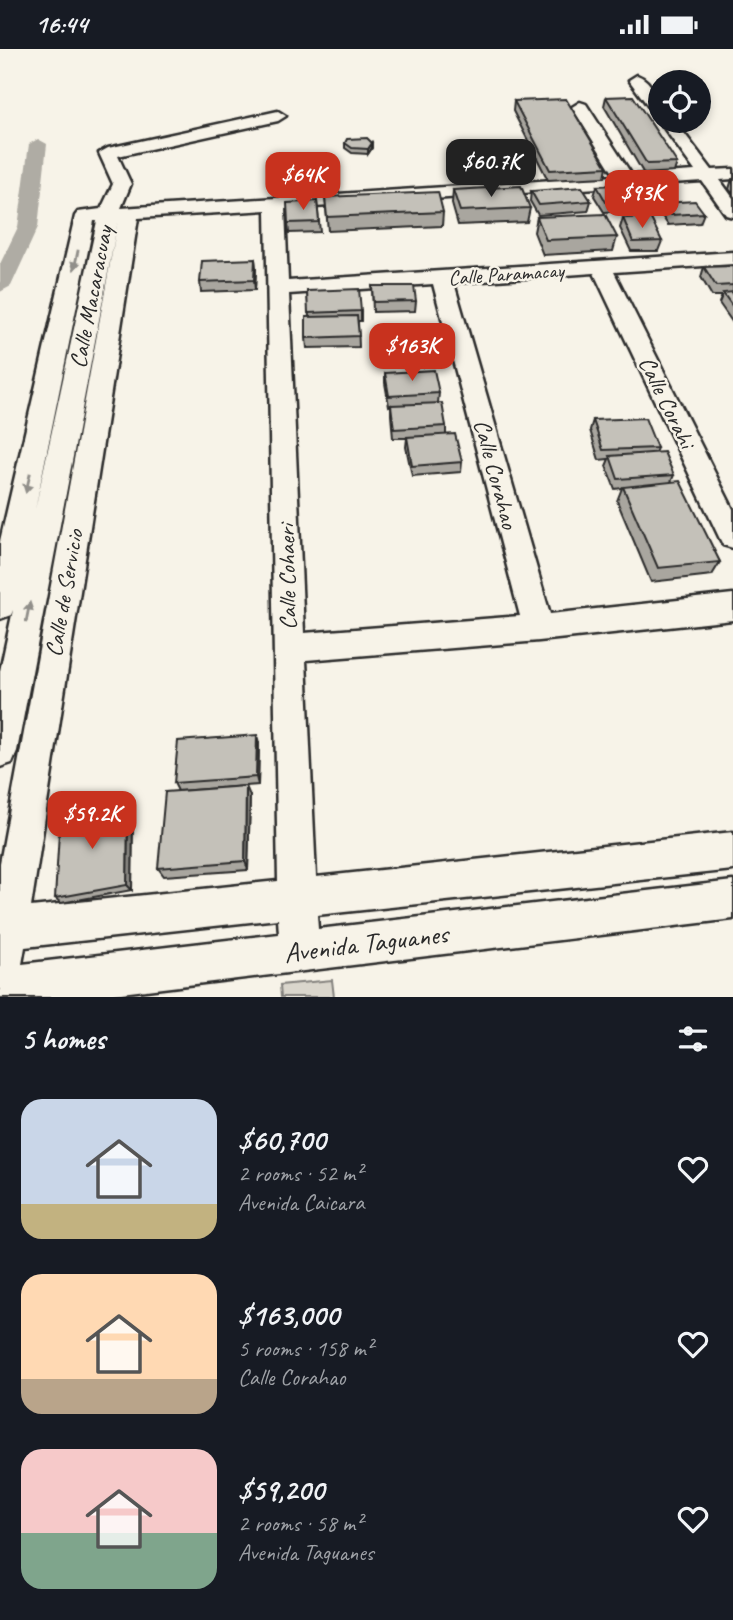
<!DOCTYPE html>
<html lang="en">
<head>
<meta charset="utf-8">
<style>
	body { margin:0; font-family:Caveat,sans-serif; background:#20242c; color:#f1f3f6; height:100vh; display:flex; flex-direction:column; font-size:26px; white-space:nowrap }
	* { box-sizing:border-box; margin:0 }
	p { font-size:23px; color:#9ea1a6 }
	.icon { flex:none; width:38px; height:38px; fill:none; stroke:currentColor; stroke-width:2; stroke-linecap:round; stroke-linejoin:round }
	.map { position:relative; height:948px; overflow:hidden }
	.side { display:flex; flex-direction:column; background:#171b24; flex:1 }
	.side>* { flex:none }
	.buttons { position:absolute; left:648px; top:21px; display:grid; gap:14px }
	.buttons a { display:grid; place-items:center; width:63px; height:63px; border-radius:50%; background:#171b24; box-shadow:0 4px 10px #0003; font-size:35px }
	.price { position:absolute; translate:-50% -60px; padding:0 16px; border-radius:14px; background:#c8321e; color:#fff; font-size:23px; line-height:46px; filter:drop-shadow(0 2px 4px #0008) }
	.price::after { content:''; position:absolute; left:50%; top:42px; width:21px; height:16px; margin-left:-10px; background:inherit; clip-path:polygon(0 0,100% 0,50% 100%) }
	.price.current { background:#222; color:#fff }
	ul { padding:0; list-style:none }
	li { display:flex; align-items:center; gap:21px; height:175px; padding:0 21px }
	li span { display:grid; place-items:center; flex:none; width:196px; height:140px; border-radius:21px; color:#555 }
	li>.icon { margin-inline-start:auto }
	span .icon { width:84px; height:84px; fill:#fffc; stroke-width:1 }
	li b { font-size:30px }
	h2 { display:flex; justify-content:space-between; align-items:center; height:84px; padding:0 21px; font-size:30px }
	.status { display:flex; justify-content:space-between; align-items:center; height:49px; padding:0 35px; background:#171b24; direction:ltr }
	.status svg { height:19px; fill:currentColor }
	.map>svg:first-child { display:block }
	.green { fill:#dad6cc; stroke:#82807c; stroke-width:2 }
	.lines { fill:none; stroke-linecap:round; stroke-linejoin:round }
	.canal { fill:#afaca4; fill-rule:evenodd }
	.street-casing { stroke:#2b2b2b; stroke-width:5 }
	.street { fill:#f7f3e8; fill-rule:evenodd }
	.wall { fill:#a9a69f; stroke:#2b2b2b; stroke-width:2 }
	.shaded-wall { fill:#898782; stroke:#2b2b2b; stroke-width:2 }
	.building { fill:#c4c1b9; stroke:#2b2b2b; stroke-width:2 }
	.oneway { fill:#918f8a }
	.labels { text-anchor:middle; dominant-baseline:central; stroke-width:5; stroke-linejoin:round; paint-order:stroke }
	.far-street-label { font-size:21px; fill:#2b2b2b; stroke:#f7f3e8 }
	.street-label { font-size:24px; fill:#2b2b2b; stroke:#f7f3e8 }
	.near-street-label { font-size:28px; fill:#2b2b2b; stroke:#f7f3e8 }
</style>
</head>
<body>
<div class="status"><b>16:44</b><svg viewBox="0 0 49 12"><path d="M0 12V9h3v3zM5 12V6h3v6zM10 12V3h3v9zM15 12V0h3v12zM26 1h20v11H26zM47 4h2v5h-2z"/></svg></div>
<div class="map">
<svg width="733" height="948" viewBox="0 0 733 948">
	<rect width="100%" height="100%" fill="#f7f3e8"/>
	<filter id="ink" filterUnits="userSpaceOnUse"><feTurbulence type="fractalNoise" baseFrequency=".0143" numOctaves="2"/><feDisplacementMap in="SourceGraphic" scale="14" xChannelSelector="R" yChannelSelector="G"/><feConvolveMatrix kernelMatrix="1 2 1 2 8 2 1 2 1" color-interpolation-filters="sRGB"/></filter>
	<g filter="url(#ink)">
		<polygon class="green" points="332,931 334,948 281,948 280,936"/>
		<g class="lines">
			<polygon class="canal" points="38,90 47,95 38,178 11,237 0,243 0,215 18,178 29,95"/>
			<g class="street-casing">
				<g id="street">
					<path d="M637,26C653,32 660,52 660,67L654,65L629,31Z"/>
					<path d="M580,53L586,55L632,126L695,122L659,72H675L712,121L733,120V130L720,131L733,149V168L726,166L702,132L285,160L288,232L733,203V215L614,223L733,460V499L723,496L719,488L594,224L454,234L550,565L733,545V571L539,592L306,611L316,828L733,783V821L317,866L318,880L733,832V870L88,948H0V814L118,171L17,702L12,714L0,718V622L13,561L11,566L0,570V492L75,167L78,163L101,160L113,135L99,104L108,99L278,62L286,67L278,72L118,107L131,135L121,159L615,127L572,58ZM266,161L278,832L31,858L138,169ZM94,172H97L35,461ZM433,235L520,567L304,584L289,245ZM278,870L279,885L22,915L25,898Z"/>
				</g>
			</g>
			<use href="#street" class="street"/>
		</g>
		<g class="wall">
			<polygon points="606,48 677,114 674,123 644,125 604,57"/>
			<polygon points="514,52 607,118 605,128 548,131 513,62"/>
			<polygon points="345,94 372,94 372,99 368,105 352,104 345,99"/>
			<polygon points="732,130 733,130 733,145 729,140"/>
			<polygon points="597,137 639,151 637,161 604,163 594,147"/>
			<polygon points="453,141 530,159 527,173 458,176 452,155"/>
			<polygon points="531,142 591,152 588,162 538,166 530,152"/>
			<polygon points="325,148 443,163 442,177 328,182"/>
			<polygon points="317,152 320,183 289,184 288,174"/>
			<polygon points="663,154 704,164 700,174 668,176 660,164"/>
			<polygon points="537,168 617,188 613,202 543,206 534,183"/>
			<polygon points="623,169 662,192 658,202 631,202 620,179"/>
			<polygon points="255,210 256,220 255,241 201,243 200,233"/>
			<polygon points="733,217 733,274 719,254 722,247 712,247 701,228 704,218"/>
			<polygon points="372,237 416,252 415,262 373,263"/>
			<polygon points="307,242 361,262 361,272 358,272 359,298 307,299 306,289 309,268"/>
			<polygon points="385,324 439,344 438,354 446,377 446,385 462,413 461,423 412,427 406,398 407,389 393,389 391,366 391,356 389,357 385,334"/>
			<polygon points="593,371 657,399 655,404 674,426 671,433 720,513 712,526 651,533 617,452 622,439 615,440 606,417 609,410 599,411 590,381"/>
			<polygon points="259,694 258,736 178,742 174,734"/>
			<polygon points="250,747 248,821 164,827 158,819"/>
			<polygon points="133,762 132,841 61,854 55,849"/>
		</g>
		<g class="shaded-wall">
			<polygon points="372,94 372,99 368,105 368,100"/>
			<polygon points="255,210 256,220 255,241 254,231"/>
			<polygon points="257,686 259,694 258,736 256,728"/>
			<polygon points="246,737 250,747 248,821 245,812"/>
			<polygon points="128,755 133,762 132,841 127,836"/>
		</g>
		<g class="building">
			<polygon points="633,47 677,114 647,115 606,48"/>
			<polygon points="566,50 607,118 550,121 514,52"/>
			<polygon points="367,89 372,94 368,100 352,99 345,94 347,90"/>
			<polygon points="628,135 639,151 606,153 597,137"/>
			<polygon points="521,137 530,159 460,162 453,141"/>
			<polygon points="582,138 591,152 539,156 531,142"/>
			<polygon points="438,143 443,163 327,168 325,148"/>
			<polygon points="317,152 319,173 288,174 287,154"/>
			<polygon points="695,152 704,164 671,166 663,154"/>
			<polygon points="605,165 617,188 546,191 537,168"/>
			<polygon points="650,168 662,192 633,193 623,169"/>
			<polygon points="255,210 254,231 200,233 202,212"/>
			<polygon points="733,217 733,236 716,237 704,218"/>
			<polygon points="372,237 414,237 416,252 373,253"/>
			<polygon points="359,240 361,262 308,264 307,242"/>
			<polygon points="733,243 733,258 723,244"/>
			<polygon points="357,267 359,287 306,289 306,268"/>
			<polygon points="434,321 439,344 389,347 385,324"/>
			<polygon points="442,354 446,377 394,380 391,356"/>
			<polygon points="645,369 657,399 603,401 593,371"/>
			<polygon points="455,385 462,413 412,417 407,388"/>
			<polygon points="664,403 674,426 618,430 610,407"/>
			<polygon points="680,432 720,513 658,519 623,438"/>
			<polygon points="257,686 256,728 174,734 178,692"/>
			<polygon points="246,737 245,812 158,819 165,743"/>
			<polygon points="128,755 127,836 55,849 60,767"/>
		</g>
		<defs><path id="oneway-solid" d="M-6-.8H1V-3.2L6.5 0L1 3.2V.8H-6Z" transform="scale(1.75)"/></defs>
		<g class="oneway">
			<use href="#oneway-solid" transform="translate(76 211) rotate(102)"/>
			<use href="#oneway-solid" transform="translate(28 434) rotate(103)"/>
			<use href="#oneway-solid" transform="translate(28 563) rotate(-79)"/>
		</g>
	</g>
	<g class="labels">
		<g class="far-street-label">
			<text transform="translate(506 225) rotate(-4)">Calle Paramacay</text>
		</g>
		<g class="street-label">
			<text transform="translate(91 248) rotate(-79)">Calle Macaracuay</text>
			<text transform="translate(667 353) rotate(64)">Calle Corahi</text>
			<text transform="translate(496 425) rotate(75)">Calle Corahao</text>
			<text transform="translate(287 528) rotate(-91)">Calle Cohaeri</text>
			<text transform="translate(64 544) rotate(-80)">Calle de Servicio</text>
		</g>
		<g class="near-street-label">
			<text transform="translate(366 894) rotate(-7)">Avenida Taguanes</text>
		</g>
	</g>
</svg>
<div class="buttons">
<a><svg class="icon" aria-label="locate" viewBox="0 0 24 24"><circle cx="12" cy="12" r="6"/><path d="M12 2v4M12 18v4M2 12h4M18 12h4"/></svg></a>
</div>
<b class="price current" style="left:491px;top:150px">$60.7K</b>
<b class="price" style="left:303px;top:163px">$64K</b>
<b class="price" style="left:642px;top:181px">$93K</b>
<b class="price" style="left:412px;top:334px">$163K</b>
<b class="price" style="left:92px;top:802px">$59.2K</b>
</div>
<section class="side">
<h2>5 homes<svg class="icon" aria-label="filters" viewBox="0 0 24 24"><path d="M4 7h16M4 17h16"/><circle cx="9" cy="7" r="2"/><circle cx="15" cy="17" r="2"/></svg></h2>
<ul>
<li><span style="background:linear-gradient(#c9d6e8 75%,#c2b280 0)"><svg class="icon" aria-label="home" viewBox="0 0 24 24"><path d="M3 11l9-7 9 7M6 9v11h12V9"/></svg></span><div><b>$60,700</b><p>2 rooms · 52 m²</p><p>Avenida Caicara</p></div><svg class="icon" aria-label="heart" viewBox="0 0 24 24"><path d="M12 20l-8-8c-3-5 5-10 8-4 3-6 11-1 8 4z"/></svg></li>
<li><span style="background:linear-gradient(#ffd9b3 75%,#b9a48a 0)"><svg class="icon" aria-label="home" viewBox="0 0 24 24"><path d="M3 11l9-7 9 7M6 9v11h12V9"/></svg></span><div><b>$163,000</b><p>5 rooms · 158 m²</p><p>Calle Corahao</p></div><svg class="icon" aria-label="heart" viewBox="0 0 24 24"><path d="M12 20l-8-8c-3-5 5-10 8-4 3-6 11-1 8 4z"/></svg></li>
<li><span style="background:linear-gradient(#f6c9c9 60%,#7fa58c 0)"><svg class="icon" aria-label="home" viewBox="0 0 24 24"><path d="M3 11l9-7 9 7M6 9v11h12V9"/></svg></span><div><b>$59,200</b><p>2 rooms · 58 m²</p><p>Avenida Taguanes</p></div><svg class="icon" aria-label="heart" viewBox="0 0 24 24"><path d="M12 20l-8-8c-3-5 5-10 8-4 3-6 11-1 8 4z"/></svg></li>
</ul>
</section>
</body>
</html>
